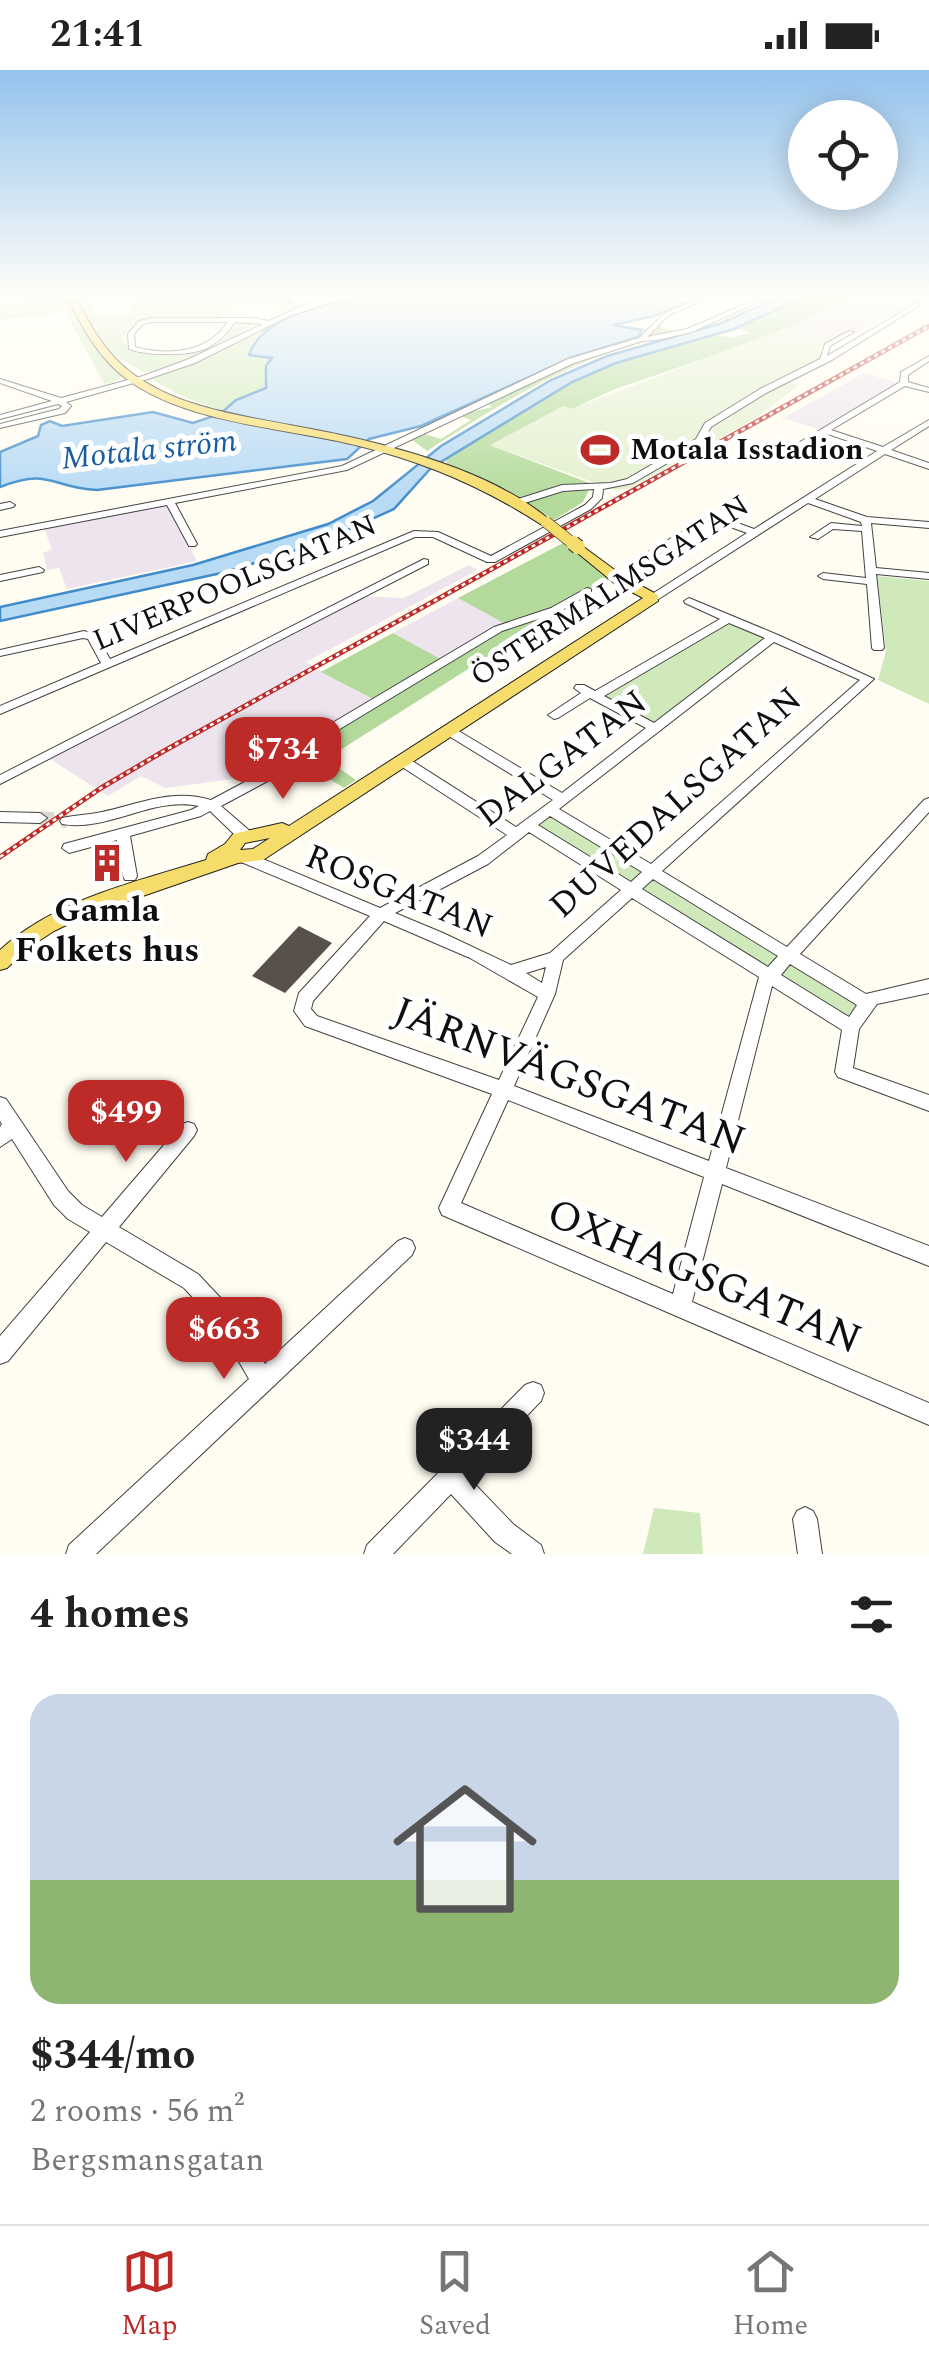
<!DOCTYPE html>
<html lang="en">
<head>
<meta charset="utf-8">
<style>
	body { margin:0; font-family:Spectral,serif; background:#f2f2f2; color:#222; height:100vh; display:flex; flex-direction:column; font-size:38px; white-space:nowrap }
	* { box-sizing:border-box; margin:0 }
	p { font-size:32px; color:#767676 }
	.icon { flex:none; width:55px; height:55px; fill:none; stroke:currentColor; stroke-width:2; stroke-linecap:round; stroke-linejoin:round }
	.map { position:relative; height:1484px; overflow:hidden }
	.drawer { display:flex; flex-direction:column; background:#fff; flex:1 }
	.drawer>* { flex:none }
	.fabs { position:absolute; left:788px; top:30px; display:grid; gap:20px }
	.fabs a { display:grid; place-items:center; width:110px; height:110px; border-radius:50%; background:#fff; box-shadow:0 5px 25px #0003; font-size:50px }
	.price { position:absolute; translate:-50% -85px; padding:0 22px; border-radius:20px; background:#bd2b29; color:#fff; font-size:32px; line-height:65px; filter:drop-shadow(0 2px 5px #0008) }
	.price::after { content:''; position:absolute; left:50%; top:60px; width:30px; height:22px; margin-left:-15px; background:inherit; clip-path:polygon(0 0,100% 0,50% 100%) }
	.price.selected { background:#222; color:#fff }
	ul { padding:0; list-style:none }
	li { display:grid; align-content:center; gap:20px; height:530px; padding:0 30px }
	li span { display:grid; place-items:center; height:310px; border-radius:30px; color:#555 }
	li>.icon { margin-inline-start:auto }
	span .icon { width:180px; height:180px; fill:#fffc; stroke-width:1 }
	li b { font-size:42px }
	h2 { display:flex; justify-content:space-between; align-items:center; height:120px; padding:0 30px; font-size:42px }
	.status { display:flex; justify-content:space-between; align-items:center; height:70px; padding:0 50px; background:#fff; direction:ltr }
	.status svg { height:28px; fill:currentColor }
	.tab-bar { display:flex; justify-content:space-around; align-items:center; height:140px; border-top:2px solid #e0e0e0; background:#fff; font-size:28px; color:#767676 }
	.tab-bar a { display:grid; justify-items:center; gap:5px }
	.tab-bar .selected { color:#bd2b29 }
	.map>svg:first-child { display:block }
	.industrial { fill:#ede4ed }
	.green { fill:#d0e9bb }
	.forest { fill:#b3da9a }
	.pitch { fill:#e2f0cd }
	.water { fill:#b7daf5; stroke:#3f8bcb; stroke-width:2.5 }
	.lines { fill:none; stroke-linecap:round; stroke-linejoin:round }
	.stream { stroke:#3f8bcb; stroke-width:2.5 }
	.building { fill:#58514b }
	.minor-tunnel { stroke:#dbd9cf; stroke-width:14; stroke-dasharray:14 8; stroke-linecap:butt }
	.minor-casing { stroke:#424242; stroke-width:2 }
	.major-casing { stroke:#202020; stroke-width:2 }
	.minor { fill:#fff; fill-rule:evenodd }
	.major { fill:#f6dc6a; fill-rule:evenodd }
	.rail-casing { stroke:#bd2b29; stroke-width:5 }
	.rail { stroke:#fff; stroke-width:2.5; stroke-dasharray:4; stroke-linecap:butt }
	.major-bridge-far1-casing { stroke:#202020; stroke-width:12; stroke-linecap:butt }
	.major-bridge-casing { stroke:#202020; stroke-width:16; stroke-linecap:butt }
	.major-bridge-far1 { stroke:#f6dc6a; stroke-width:11 }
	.major-bridge { stroke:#f6dc6a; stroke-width:14 }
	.labels { text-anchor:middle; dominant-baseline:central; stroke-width:10; stroke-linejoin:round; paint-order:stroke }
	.far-poi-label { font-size:30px; font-weight:bold; fill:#0f0f0f; stroke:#fff; text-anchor:start }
	.far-street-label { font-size:30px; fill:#0f0f0f; stroke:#fff }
	.far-water-label { font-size:32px; font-style:italic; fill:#195d9f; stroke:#fff }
	.street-label { font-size:35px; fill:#0f0f0f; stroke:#fff }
	.poi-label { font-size:35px; font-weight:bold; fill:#0f0f0f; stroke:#fff }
	.near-street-label { font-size:42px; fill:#0f0f0f; stroke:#fff }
</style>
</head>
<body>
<div class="status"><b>21:41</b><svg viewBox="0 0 49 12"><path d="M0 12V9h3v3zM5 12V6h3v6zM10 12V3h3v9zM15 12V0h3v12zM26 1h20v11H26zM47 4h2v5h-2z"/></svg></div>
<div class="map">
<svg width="929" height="1484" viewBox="0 0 929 1484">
	<rect width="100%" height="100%" fill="#fffdf1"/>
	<g class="industrial">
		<polygon points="858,226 917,226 915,233 850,266 834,270 785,258"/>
		<polygon points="865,303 900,314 822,360 783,348"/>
		<polygon points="171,432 195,474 191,480 197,491 67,519 59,498 47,500 43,483 52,479 43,456"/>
		<polygon points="469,495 478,500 306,592 378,632 278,703 165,718 141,706 108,726 47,687 362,526 404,528"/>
		<polygon points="458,528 512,556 444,592 393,563"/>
	</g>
	<g class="green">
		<path d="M32,226H85L99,246L130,245L131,226H293L292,231L302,236L347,226H395C339,231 294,239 251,278V286L272,287L266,296V318L236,330L223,341L186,328L149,308L242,266L290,239C268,231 229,228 215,251L137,252L121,268L132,281C166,287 218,290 233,253H257L185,292L145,303L111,283L90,252L81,253L104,287L125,306L105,315L65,242L0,250V234Z"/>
		<polygon points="877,506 929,511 929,634 878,610 886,581"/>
		<polygon points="725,549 776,569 654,661 593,627"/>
		<polygon points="548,742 867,935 852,959 527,758"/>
		<polygon points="654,1438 700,1443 703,1484 643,1484"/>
	</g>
	<g class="forest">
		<polygon points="807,226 858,226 753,272 615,319 492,376 592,414 583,432 554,450 506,419 449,396 445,389 539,330 602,298 715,265 733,268 749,263 737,258"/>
		<path d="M755,236C696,263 640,268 582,293C528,316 477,349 427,381L411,369L418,362L441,369L471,350L458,345L492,337L487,333L570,293L646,268L659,256L676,263Z"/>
		<polygon points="565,472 610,509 326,689 356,710 344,718 293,687 377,631 321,602 393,563 444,591 511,557 458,528"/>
	</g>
	<polygon class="pitch" points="785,258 834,270 818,278 822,291 784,311 799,315 756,348 630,418 615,420 490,375 563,336 572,339"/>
	<g class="water">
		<path d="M395,226H702L654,246L614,255L642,260L638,267L573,287L421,356L369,369L347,389L97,420C51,418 50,397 0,417V382L38,366L41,355L50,351L62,356L153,342L193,353L220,344L236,330L266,318V296L272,288L249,285C266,237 353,229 395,226Z"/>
		<polygon points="783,226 807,226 734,259 616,293 572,312 431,398 394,439 319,473 226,502 0,551 0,537 193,495 328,454 373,431 441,376 551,310 607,286 719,254"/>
	</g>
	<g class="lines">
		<polyline class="stream" points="284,229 290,233"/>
	</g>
	<g class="building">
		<polygon points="114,775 119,807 100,813 92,781"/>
		<polygon points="299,856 332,873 285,923 252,906"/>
	</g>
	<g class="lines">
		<polyline class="minor-tunnel" points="40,748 67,751"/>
		<g class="minor-casing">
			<g id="minor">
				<path d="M340,226H350L289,246L195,293L148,309L66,332L71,336L65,343L0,358V354L59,339L62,336L58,334L0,349V345L52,331L0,313V309L61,328L143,306L189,289L263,254L235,252C215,281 196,285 162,284C150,284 140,283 129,279L128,264L139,251L153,248H252L269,251L304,235ZM153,252H228C207,283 169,286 135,277L134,264L143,254Z"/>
				<polygon points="705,226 712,226 669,245 647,267 687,259 764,226 771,226 692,262 657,270 642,271 574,293 347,400 175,433 197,474 195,476 189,476 167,435 0,467 0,461 342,396 568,289 639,268 665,243"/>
				<polygon points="918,232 920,235 832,290 766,323 711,357 702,373 633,413 603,419 602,428 591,439 495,492 487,492 433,467 415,467 0,644 0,636 101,593 88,569 83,568 0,586 0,580 84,561 96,565 110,589 414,461 438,462 491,486 585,435 593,427 594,419 563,421 515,436 510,433 512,431 562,415 611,413 627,409 696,369 705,353 760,319 820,289 825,274 849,261 854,262 830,276 827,286"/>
				<polygon points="929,286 929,291 908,305 908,312 929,318 929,322 905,316 831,360 883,377 929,350 929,356 891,380 929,393 929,399 885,384 815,429 867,447 929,452 929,458 871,453 876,498 929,503 929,509 876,504 884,578 882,580 874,580 872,578 867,514 823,509 818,506 823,503 866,508 862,461 833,459 818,469 810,467 831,453 862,456 861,452 808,433 657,530 649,530 649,526 747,463 714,451 641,495 633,495 633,491 710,445 716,445 754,459 877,381 825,363 792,383 785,381 900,312 901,302"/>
				<polygon points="10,432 15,435 13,437 0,440 0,434"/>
				<polygon points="424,489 428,490 428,494 0,714 0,705"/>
				<polygon points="39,497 44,500 43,502 0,511 0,505"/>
				<path d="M587,518L591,519V523L559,542L502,561L315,674L279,705L221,736L251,762L253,765L251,768L246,770L235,765L210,741L201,746L130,766L137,806L135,810H125L123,806L117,770L69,783L62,778L64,774L191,740L199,736C152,726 109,762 62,754L60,751L62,748C75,745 88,745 102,742C139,734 172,718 211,730L269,699L307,668L494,557L551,538Z"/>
				<path d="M689,528L778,565L874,609L662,801L787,877L924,730L929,728V742L800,884L866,924L929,909V923L877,934L859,959L853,998L929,1025V1041L838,1007L835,1002L842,960L772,916L726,1098L929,1176V1196L722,1114L692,1232L929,1333V1355L442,1145L439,1138L492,1024L305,956L294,941L299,923L370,846L241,792L239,788L241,784H251L380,838L478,786L507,765L396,693L395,690L396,687H406L516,757L553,730L444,663L442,660L444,657H452L562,723L646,658L590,628L558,648L554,649L548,645L581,623L574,618L576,615H584L595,621L720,549L685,533L684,531ZM729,553L765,568L654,653L604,626ZM774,572L860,610L651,794L559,739ZM550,746L642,802L631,812L538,755ZM529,762L621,820L550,883L511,895L443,863L395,843L488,794ZM653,809L778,886L768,897L642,819ZM632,828L759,907L709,1091L514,1016L555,924L563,890ZM384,851L470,888L538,927L499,1010L317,946L311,939L313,931ZM790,894L857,935L849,947L781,905ZM546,897L542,913L526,903ZM508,1030L704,1107L673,1224L461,1133Z"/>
				<polygon points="0,742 40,743 47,748 40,753 0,752"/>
				<polygon points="0,1027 6,1029 68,1121 82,1135 102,1147 182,1054 188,1052 194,1054 197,1060 194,1066 119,1157 198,1204 230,1238 265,1294 398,1171 405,1168 412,1171 415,1178 412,1185 96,1484 66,1484 69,1475 249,1309 216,1252 184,1218 106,1172 8,1291 0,1294 0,1266 90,1162 68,1149 54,1135 12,1069 0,1077 0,1057 2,1054 0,1051"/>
				<polygon points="533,1312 541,1315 544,1323 541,1331 468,1407 513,1454 541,1475 544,1484 512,1484 495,1472 451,1424 393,1484 364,1484 367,1475 525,1315"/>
				<polygon points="805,1437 813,1441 817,1449 822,1484 798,1484 793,1449 797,1441"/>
			</g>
		</g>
		<g class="major-casing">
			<g id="major">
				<path d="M67,226H75C89,253 104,281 128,300C174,337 238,345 295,356C374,370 491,398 552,452L542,455C485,418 425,392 359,376C285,357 177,354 118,302C95,282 80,253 67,226Z"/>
				<path d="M578,473L623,506L658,525V531L263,790L238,793L85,846L54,861L28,878L7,898L0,900V880C56,829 136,812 206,790L208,784L225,774L233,764L282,753L289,756L643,528L613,512L574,480V474ZM270,768L253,779L240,780L245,773Z"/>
			</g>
		</g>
		<use href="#minor" class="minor"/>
		<use href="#major" class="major"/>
		<g class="rail-casing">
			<polyline id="rail" points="0,787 101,718 164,681 929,256"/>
		</g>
		<use href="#rail" class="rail"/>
		<g class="major-bridge-far1-casing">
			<polyline id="major-bridge-far1" points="546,452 576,476"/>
		</g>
		<g class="major-bridge-casing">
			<polyline id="major-bridge" points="573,473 578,477"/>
		</g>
		<use href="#major-bridge-far1" class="major-bridge-far1"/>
		<use href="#major-bridge" class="major-bridge"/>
	</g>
	<linearGradient id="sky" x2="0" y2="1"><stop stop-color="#94c3ed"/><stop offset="0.52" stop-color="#fffef9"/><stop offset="1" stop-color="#fffef9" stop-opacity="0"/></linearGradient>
	<rect width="929" height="433" fill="url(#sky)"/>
	<defs>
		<g id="stadium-bare" transform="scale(3)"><path d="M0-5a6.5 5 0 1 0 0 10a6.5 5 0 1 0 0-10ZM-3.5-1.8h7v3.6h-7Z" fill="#bd2b29" stroke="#fff" stroke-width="2.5" paint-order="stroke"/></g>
		<g id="building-bare" transform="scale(3)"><path d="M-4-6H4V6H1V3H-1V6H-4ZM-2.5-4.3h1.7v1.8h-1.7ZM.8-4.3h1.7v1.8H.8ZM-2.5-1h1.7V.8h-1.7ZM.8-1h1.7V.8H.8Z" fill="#bd2b29" stroke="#fff" stroke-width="2.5" paint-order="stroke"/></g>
	</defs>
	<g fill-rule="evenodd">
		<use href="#stadium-bare" x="600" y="380"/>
		<use href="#building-bare" x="107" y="793"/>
	</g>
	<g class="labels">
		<g class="far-poi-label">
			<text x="630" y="380">Motala Isstadion</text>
		</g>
		<g class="far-street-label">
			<text transform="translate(235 513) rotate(-23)">LIVERPOOLSGATAN</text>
			<text transform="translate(610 521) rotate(-33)">ÖSTERMALMSGATAN</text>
		</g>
		<g class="far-water-label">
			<text transform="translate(149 380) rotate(-6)">Motala ström</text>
		</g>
		<g class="street-label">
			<text transform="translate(562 689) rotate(-37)">DALGATAN</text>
			<text transform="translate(676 733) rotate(-42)">DUVEDALSGATAN</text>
			<text transform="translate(399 822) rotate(22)">ROSGATAN</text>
		</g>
		<g class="poi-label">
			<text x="107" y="840">Gamla<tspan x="107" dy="40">Folkets hus</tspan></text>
		</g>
		<g class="near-street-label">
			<text transform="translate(569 1007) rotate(21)">JÄRNVÄGSGATAN</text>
			<text transform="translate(704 1207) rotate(23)">OXHAGSGATAN</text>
		</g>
	</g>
</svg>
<div class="fabs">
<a><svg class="icon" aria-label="locate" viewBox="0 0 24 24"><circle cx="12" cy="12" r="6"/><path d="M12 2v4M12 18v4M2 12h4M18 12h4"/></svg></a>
</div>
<b class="price" style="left:283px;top:732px">$734</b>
<b class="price" style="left:126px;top:1095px">$499</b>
<b class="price" style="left:224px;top:1312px">$663</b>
<b class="price selected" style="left:474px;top:1423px">$344</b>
</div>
<section class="drawer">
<h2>4 homes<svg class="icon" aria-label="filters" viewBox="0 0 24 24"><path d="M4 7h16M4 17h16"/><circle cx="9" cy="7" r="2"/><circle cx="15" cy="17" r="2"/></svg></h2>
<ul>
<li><span style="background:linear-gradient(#c9d6e8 60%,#8fb573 0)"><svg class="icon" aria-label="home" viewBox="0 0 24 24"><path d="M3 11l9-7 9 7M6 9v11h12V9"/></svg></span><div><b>$344/mo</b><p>2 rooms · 56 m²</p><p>Bergsmansgatan</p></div></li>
</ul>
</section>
<nav class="tab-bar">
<a class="selected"><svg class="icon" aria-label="map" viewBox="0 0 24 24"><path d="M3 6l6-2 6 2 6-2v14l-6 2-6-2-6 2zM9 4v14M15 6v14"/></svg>Map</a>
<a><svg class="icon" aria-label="saved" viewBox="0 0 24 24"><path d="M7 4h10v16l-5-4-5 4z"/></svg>Saved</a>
<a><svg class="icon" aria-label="home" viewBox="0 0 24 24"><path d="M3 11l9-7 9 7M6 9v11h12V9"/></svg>Home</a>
</nav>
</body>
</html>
